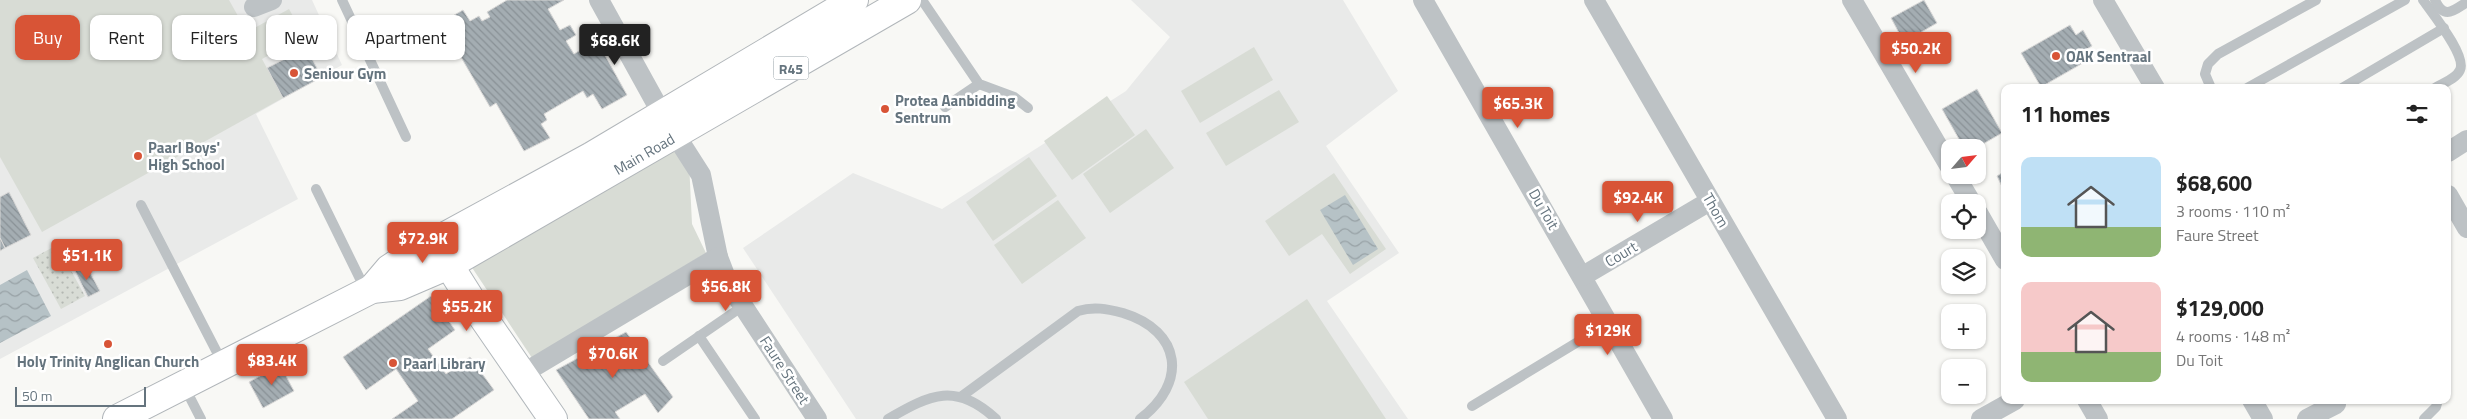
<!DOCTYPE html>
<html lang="en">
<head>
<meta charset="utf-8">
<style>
	body { margin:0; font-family:"Titillium Web",sans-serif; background:#f6f6f6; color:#222; height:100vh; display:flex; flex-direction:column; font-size:19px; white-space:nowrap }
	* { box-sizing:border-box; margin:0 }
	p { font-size:16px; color:#767676 }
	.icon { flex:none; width:28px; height:28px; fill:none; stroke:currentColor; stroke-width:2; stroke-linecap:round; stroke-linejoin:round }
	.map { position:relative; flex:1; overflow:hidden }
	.sheet { position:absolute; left:2001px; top:84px; width:450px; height:320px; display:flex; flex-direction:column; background:#fff; border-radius:10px; box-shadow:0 1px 4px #0004 }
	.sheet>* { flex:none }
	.top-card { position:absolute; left:15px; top:15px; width:475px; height:45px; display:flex; gap:10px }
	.needle { width:32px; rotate:62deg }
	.controls { position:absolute; left:1941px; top:139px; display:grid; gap:10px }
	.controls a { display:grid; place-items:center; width:45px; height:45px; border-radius:10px; background:#fff; box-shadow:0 1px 4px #0004; font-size:25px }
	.scale { position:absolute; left:15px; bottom:12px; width:131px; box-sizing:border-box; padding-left:5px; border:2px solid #65747e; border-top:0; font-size:14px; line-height:18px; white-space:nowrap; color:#65747e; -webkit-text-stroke:4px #fff; paint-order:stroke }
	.price { position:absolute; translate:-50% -42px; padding:0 11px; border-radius:5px; background:#d85436; color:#fff; font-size:16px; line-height:32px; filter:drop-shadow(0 1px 2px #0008) }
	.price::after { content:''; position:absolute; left:50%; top:30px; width:15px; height:11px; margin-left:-8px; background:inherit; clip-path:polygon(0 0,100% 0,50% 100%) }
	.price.current { background:#222; color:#fff }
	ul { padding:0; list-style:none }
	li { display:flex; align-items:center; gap:15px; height:125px; padding:0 20px }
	li span { display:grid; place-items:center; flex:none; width:140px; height:100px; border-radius:10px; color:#555 }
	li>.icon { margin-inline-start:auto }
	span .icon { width:60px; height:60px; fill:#fffc; stroke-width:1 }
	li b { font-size:21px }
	h2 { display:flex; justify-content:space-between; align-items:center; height:60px; padding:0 20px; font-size:21px }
	.tag { padding:0 18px; border-radius:10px; background:#fff; box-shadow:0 1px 4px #0004; font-size:18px; line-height:45px }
	.tag.current { background:#d85436; color:#fff }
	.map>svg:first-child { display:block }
	.built { fill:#e9eae9 }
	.grass { fill:url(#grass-dots) }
	.green { fill:#d8dcd5 }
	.water { fill:url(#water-waves) }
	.building { fill:url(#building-back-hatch); stroke:#dad9d8 }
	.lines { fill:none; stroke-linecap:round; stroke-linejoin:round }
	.secondary-casing { stroke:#b2b8bc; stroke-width:30 }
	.primary-casing { stroke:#b1b6ba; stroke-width:30 }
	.lane { stroke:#bdc2c5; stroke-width:10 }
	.street { stroke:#bdc2c5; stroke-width:20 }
	.secondary { stroke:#fff; stroke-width:28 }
	.primary { stroke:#fff; stroke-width:28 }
	.poi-dot { fill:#d85436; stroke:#fff; stroke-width:2 }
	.labels { text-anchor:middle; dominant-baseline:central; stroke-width:5; stroke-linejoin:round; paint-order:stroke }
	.shield { fill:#fff; stroke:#939ea5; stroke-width:1 }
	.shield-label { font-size:14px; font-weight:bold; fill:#65747e }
	.poi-label { font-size:15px; font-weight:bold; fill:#65747e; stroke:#fff; text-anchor:start }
	.street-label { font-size:15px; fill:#65747e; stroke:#fff }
</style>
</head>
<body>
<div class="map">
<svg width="2467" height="419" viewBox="0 0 2467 419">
	<defs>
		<pattern id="grass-dots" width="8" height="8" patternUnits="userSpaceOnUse" patternTransform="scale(1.25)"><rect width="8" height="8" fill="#d8dcd5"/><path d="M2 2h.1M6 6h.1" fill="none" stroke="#b3b7b2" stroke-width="1.8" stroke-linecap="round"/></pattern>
		<pattern id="water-waves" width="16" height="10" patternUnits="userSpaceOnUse" patternTransform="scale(1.25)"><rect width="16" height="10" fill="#b6c2c6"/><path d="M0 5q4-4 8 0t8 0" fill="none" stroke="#98a2a6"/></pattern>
		<pattern id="building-back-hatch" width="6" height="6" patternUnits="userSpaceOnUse" patternTransform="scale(1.25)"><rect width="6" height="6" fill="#a4adb2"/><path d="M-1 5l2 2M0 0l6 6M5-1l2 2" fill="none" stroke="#899196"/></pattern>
	</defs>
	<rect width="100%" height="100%" fill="#f8f8f5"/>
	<g class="built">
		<polygon points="0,0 312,0 342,65 256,114 298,199 0,359"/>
		<polygon points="1131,0 1343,0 1398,91 1326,146 1399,253 1327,301 1408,419 856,419 743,248 853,173 942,209 1126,91 1170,37"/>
	</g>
	<polygon class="grass" points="57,245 85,296 61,309 33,258"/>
	<g class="green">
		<polygon points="0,0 229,0 247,32 289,9 304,36 262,59 283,98 42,232 0,157"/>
		<polygon points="1254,47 1273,80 1200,123 1181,91"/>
		<polygon points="1279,90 1299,122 1226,166 1206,133"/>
		<polygon points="1107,96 1135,135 1072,180 1044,141"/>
		<polygon points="1146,129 1174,168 1110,213 1083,174"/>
		<polygon points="674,138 689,162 692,224 706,253 532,358 471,266"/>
		<polygon points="1029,157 1057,196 993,241 966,202"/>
		<polygon points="1334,173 1386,249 1350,274 1322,234 1289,256 1265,221"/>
		<polygon points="1058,200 1086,238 1022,284 994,245"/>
		<polygon points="1307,299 1386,419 1208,419 1184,382"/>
	</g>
	<g class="water">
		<polygon points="1345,195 1378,249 1353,265 1320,210"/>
		<polygon points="27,270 51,316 0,343 0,285"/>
	</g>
	<g class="building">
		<polygon points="507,0 564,0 548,9 560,30 570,25 576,35 566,41 574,54 595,41 600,49 601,48 627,95 602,109 593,94 587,98 583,91 544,114 547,120 541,124 550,138 524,151 496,103 490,107 451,40 453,39 444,21 463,10 470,21 479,16 482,21 490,17 487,12"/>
		<polygon points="1924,0 1937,23 1904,42 1891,18"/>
		<polygon points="2070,25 2076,35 2083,30 2092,46 2085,50 2090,59 2041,87 2021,53"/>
		<polygon points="306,48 322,77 283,98 267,68"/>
		<polygon points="1977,89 2002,133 1976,148 1964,148 1942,109"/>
		<polygon points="2005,171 2005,193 1997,176"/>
		<polygon points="9,192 31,235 5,248 0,238 0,197"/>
		<polygon points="0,238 5,248 0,251"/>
		<polygon points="86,265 100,291 88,297 75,271"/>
		<polygon points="431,296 455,330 428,349 446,374 470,357 494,390 452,419 392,419 418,401 396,369 366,390 343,357"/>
		<polygon points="626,332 673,397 658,413 645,394 615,412 620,419 589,419 556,370"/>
		<polygon points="280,365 294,391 263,408 249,382"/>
	</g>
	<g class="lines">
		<g class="secondary-casing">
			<polyline id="secondary" points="437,246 471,300 553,419"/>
		</g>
		<g class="primary-casing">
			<g id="primary">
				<polyline points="372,289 389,269 407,257 592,156 854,0"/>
				<polyline points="117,419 372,289 400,286 449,265 907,0"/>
			</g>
		</g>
		<g class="lane">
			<polyline points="342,0 406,137"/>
			<polyline points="922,0 979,84 1014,97 1028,108"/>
			<path d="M2423,0C2432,13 2467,56 2460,70C2456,79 2443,83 2435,88"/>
			<path d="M2435,0C2444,20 2453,11 2467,2"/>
			<polyline points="2211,88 2205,74 2208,64 2218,54 2316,0"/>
			<polyline points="2247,88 2405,0"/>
			<polyline points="2342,88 2444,28"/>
			<polyline points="945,107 979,84"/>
			<polyline points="316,189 366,291"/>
			<polyline points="141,205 223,364"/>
			<polyline points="699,336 755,419"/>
			<polyline points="663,361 743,306"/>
			<polyline points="184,386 201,419"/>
			<path d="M962,396L1078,311C1094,306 1107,309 1123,313C1182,331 1188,383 1140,419"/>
			<polyline points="1472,406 1609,323"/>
			<path d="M888,419C931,394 956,382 996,419"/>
			<polyline points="2424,419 2436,407 2438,400"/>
		</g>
		<g class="street">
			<polyline points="599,0 662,114 701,175 718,257 728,283 817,419"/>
			<polyline points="1423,0 1663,419"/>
			<polyline points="1594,0 1837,419"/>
			<polyline points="1852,0 1950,167"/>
			<polyline points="2103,0 2155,88"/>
			<polyline points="254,7 272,0"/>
			<polyline points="2448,152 2467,140"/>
			<polyline points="1955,175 1971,202"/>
			<polyline points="2448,195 2467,228"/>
			<polyline points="1978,213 2005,260"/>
			<polyline points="1583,276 1710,201"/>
			<polyline points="522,374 718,257"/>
			<polyline points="2087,400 2098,419"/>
			<polyline points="2252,400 2263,419"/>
			<polyline points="1981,419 2015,400"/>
			<polyline points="2307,419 2336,404"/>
		</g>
		<use href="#secondary" class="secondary"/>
		<use href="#primary" class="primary"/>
	</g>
	<g class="poi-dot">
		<circle cx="2056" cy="56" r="5"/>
		<circle cx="294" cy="73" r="5"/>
		<circle cx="885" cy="109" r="5"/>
		<circle cx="138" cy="156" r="5"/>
		<circle cx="108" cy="344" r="5"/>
		<circle cx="393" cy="363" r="5"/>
	</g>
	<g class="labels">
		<rect class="shield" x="773.5" y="56.5" width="35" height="23" rx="4"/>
		<g class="shield-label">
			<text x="791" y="68">R45</text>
		</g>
		<g class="poi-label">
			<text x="2066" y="56">OAK Sentraal</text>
			<text x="304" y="73">Seniour Gym</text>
			<text x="895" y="100">Protea Aanbidding<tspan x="895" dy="17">Sentrum</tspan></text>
			<text x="148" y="147">Paarl Boys'<tspan x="148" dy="17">High School</tspan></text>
			<text x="108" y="361" text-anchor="middle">Holy Trinity Anglican Church</text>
			<text x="403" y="363">Paarl Library</text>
		</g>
		<g class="street-label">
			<text transform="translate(644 154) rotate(-30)">Main Road</text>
			<text transform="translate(1544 209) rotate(60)">Du Toit</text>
			<text transform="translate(1716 210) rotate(60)">Thom</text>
			<text transform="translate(1621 254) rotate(-31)">Court</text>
			<text transform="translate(785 370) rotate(57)">Faure Street</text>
		</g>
	</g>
</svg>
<div class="controls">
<a><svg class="needle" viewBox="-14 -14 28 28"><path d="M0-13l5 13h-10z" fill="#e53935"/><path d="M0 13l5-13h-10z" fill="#767676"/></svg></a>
<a><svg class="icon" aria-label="locate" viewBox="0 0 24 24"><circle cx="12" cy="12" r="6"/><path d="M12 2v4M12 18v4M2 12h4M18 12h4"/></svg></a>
<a><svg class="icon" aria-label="layers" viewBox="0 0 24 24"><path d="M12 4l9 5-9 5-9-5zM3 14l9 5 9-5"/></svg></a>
<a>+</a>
<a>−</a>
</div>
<div class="scale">50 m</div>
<b class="price current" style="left:615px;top:66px">$68.6K</b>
<b class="price" style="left:1916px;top:74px">$50.2K</b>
<b class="price" style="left:1518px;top:129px">$65.3K</b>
<b class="price" style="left:1638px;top:223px">$92.4K</b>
<b class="price" style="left:423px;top:264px">$72.9K</b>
<b class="price" style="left:87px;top:281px">$51.1K</b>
<b class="price" style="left:726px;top:312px">$56.8K</b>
<b class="price" style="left:467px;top:332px">$55.2K</b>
<b class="price" style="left:1608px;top:356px">$129K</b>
<b class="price" style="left:613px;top:379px">$70.6K</b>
<b class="price" style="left:272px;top:386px">$83.4K</b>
<div class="top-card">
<a class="tag current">Buy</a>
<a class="tag">Rent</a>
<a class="tag">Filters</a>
<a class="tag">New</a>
<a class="tag">Apartment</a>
</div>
<section class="sheet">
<h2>11 homes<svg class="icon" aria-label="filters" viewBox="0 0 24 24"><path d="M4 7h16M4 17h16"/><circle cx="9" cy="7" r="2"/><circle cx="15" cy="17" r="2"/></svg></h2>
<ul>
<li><span style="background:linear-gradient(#bfe0f5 70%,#8fb573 0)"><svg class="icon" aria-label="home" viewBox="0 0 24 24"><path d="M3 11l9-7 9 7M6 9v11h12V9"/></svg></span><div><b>$68,600</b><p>3 rooms · 110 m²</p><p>Faure Street</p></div></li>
<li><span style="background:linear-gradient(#f6c9c9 70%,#8fb573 0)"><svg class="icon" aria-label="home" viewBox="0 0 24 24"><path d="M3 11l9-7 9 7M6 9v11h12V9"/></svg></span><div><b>$129,000</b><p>4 rooms · 148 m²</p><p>Du Toit</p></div></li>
</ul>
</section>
</div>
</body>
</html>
